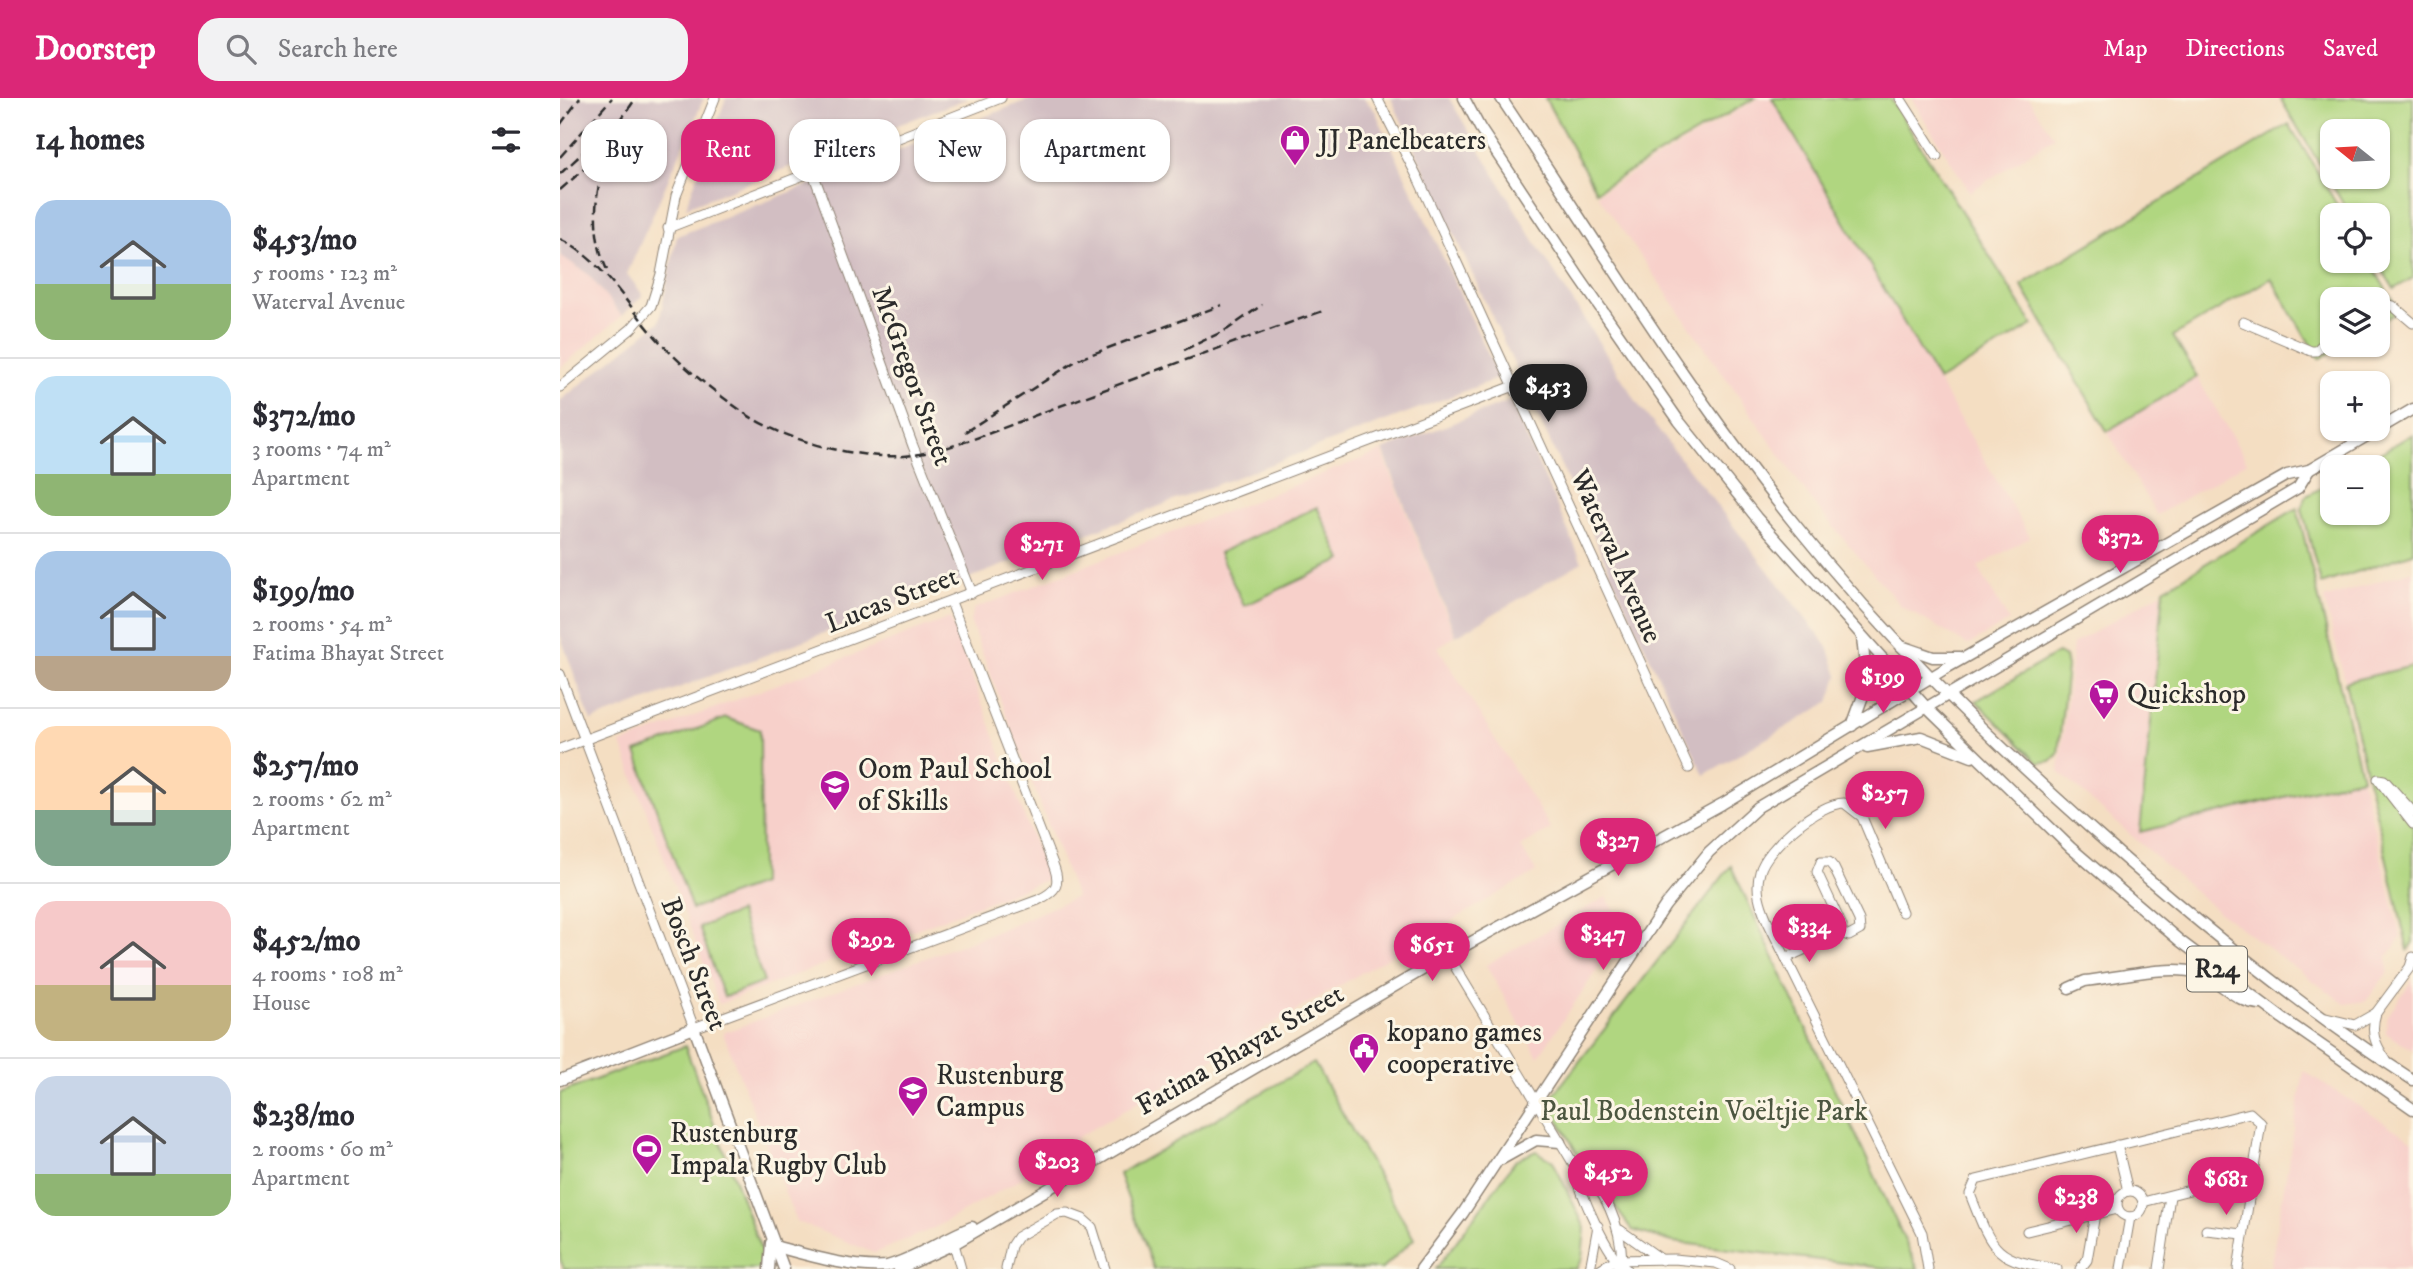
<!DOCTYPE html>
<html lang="en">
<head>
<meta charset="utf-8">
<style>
	body { margin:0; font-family:"IM FELL DW Pica",serif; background:#f2f2f3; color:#2b2b33; height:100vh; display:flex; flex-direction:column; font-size:26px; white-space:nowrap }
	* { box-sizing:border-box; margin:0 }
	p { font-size:23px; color:#7c7c81 }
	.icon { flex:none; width:38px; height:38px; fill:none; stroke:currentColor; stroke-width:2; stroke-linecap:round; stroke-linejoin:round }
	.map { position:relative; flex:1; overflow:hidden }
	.panel { display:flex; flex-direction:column; background:#fff; width:560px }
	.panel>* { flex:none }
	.top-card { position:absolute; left:21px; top:21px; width:665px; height:63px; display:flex; gap:14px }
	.needle { width:46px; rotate:288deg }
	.tools { position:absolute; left:1760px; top:21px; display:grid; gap:14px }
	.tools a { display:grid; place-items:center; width:70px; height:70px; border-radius:14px; background:#fff; box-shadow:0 2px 5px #0004; font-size:35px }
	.price { position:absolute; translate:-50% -60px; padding:0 16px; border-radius:24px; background:#db2777; color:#fff; font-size:23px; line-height:46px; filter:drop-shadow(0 2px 4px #0008) }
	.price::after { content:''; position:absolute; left:50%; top:42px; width:21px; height:16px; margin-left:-10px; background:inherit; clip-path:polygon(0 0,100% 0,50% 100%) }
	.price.active { background:#222; color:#fff }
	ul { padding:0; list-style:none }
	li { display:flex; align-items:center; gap:21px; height:175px; padding:0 35px }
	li+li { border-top:2px solid #e1e1e2 }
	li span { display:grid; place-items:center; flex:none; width:196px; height:140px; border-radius:21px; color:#555 }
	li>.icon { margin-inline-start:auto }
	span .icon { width:84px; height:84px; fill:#fffc; stroke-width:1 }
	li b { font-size:30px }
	h2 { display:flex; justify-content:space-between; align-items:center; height:84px; padding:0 35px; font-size:30px }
	.pill { padding:0 24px; border-radius:21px; background:#fff; box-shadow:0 2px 5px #0004; font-size:24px; line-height:63px }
	.pill.active { background:#db2777; color:#fff }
	header { display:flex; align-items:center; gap:42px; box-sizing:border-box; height:98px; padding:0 35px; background:#db2777; color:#fff }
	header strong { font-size:33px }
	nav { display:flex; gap:38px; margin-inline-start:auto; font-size:24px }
	.search { width:490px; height:63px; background:#f2f2f3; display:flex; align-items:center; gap:18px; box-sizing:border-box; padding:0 24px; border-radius:21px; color:#7c7c81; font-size:26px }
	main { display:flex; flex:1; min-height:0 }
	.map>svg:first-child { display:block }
	.built { fill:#f7d0ca }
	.industrial { fill:#d2bec2 }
	.green { fill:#b0d680; stroke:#6e8056; stroke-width:2; fill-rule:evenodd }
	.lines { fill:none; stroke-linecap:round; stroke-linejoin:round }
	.minor-casing { stroke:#908476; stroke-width:11 }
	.major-casing { stroke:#908476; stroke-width:13 }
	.minor { stroke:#fff; stroke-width:9 }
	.major { stroke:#fff; stroke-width:10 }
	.rail { stroke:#2b2b2b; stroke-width:2.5; stroke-dasharray:10 5; stroke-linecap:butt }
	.labels { text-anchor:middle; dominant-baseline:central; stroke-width:6; stroke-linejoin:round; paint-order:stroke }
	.shield { fill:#fcf5e5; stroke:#6a6863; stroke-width:2 }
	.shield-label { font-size:26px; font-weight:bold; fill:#2b2b2b }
	.poi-label { font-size:28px; fill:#2b2b2b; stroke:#fcf5e5; text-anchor:start }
	.street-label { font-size:28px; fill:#2b2b2b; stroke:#fcf5e5 }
	.park-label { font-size:28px; fill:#4c5640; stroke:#fcf5e5 }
</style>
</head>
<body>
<header>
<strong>Doorstep</strong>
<div class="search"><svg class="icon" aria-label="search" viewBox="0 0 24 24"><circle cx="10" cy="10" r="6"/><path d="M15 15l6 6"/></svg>Search here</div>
<nav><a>Map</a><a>Directions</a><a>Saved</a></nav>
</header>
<main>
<section class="panel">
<h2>14 homes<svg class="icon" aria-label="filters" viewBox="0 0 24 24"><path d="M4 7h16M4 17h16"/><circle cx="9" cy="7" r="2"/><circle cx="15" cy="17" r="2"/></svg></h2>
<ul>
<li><span style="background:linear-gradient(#a9c7e8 60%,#8fb573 0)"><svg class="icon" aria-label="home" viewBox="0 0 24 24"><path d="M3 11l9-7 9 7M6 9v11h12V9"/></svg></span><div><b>$453/mo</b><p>5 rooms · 123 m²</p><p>Waterval Avenue</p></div></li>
<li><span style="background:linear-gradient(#bfe0f5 70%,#8fb573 0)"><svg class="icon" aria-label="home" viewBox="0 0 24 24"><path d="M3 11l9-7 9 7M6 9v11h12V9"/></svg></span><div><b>$372/mo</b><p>3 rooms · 74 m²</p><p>Apartment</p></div></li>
<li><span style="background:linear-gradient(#a9c7e8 75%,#b9a48a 0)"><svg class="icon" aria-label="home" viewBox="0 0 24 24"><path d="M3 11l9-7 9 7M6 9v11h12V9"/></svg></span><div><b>$199/mo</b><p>2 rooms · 54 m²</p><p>Fatima Bhayat Street</p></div></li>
<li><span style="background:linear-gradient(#ffd9b3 60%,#7fa58c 0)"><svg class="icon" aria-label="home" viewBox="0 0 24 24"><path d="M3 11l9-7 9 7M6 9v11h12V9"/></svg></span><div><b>$257/mo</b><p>2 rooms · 62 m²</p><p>Apartment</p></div></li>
<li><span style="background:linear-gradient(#f6c9c9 60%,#c2b280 0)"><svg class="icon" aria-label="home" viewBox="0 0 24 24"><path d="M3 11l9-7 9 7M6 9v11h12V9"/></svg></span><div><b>$452/mo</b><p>4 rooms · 108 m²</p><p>House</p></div></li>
<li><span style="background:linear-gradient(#c9d6e8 70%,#8fb573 0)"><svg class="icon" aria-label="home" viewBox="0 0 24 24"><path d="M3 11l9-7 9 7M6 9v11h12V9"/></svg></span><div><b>$238/mo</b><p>2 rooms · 60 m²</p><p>Apartment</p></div></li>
</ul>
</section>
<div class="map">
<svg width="1853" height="1171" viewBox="0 0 1853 1171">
	<rect width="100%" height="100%" fill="#fcf5e5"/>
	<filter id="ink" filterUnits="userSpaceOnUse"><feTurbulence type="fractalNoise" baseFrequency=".0143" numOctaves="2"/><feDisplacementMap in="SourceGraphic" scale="14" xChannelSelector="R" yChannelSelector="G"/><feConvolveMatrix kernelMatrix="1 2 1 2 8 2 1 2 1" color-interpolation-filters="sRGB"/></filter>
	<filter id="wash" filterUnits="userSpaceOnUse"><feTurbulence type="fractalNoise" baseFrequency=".00686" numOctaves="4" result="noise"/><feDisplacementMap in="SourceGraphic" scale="28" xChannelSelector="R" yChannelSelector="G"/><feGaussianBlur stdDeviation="1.57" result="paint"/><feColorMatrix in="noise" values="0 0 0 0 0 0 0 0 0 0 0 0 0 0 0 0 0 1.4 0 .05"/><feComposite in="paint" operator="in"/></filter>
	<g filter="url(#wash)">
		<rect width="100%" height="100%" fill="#f4dec2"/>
		<g class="built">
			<polygon points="1199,0 1211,0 1470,439 1418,469 1449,523 1408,547 1341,508 1254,406 1037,96"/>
			<polygon points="1351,0 1468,0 1494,39 1410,94"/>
			<polygon points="0,157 28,176 62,218 0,270"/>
			<polygon points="1637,279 1687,364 1597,417 1547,333"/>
			<polygon points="822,353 895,538 878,549 991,731 961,749 976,774 523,1036 516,1040 519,1048 374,1130 314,1155 236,1123 163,935 435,834 516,799 410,523 414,511"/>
			<polygon points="1853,472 1853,567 1785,583 1764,501"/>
			<polygon points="1602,494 1579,734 1802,680 1841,840 1827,859 1828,874 1806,903 1785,906 1655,811 1499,674 1513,546"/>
			<polygon points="390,520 488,781 159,906 61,646"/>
			<polygon points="1046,799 1066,829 978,959 926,867"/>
			<polygon points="1853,881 1853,952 1826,935 1827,919"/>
			<polygon points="1744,973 1853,1043 1853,1171 1710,1171"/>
		</g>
		<g class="industrial">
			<polygon points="0,0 144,0 67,176 83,197 62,218 28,176 0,157"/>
			<polygon points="166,0 408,0 126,109"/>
			<polygon points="473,0 804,0 815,13 939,280 31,623 0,537 0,303 99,224 117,138"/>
			<polygon points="831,0 889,0 973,141 1080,309 1268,549 1278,578 1269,604 1144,677"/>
			<polygon points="950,303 1022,464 896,538 823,352"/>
		</g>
		<g class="green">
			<polygon points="985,0 1195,0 1036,93"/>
			<polygon points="1212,0 1330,0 1473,227 1378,283"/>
			<path d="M1720,0H1853V180L1834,191L1817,163L1818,117H1790ZM1773,33H1818V79H1773Z"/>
			<polygon points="1729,26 1783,117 1773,117 1773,163 1809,163 1839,213 1818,226 1818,201 1773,201 1773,247 1783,247 1759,261 1711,180 1613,238 1637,279 1547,333 1461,187"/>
			<polygon points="1853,336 1853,455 1761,486 1742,411 1745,399 1773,383 1773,415 1818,415 1818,369 1796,369"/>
			<polygon points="757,409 782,462 684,508 659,455"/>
			<polygon points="1737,410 1802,680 1580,734 1604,491"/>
			<polygon points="1498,555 1505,559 1507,569 1498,656 1491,663 1478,665 1416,603"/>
			<polygon points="1853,568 1853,844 1848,852 1785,584"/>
			<polygon points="166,620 200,632 201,786 132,811 76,654"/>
			<polygon points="1171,768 1358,1171 1332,1171 1113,1144 1072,1132 1023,1065 988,1004"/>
			<polygon points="179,814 204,884 164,899 139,829"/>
			<polygon points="125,948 204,1160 199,1171 4,1171 0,1161 0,995"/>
			<polygon points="754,965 854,1141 822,1171 594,1171 559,1076"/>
			<polygon points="976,1053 993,1063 1025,1130 1022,1160 1016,1171 876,1171 956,1062"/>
		</g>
	</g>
	<g filter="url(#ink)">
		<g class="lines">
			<g class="minor-casing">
				<g id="minor">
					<polyline points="817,0 858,80 1129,670"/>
					<polyline points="1340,0 1377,58"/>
					<polyline points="253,75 353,348 412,495"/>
					<polyline points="108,130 441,0"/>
					<polyline points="1818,205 1833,208 1853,225"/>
					<polyline points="1683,224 1751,253 1756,253 1773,236"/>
					<polyline points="0,289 71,231 91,208 101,176 116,98 155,0"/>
					<path d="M0,576L134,930L478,802C497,793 501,786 493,766L391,504"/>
					<polyline points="0,651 954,288"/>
					<polyline points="1853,714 1824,682 1818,681 1853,726"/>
					<path d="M1342,814L1302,719L1284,705C1258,705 1206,750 1200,774C1195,791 1200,806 1207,822L1362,1135L1368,1171"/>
					<path d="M888,857L1016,1070C1046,1088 1061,1130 1062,1163L1057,1171"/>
					<polyline points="1226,860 1281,835 1289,838 1300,832 1299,822 1274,770 1269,764 1261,764 1257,774 1282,828 1281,835"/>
					<path d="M1816,915C1810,934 1815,946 1826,962"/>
					<polyline points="1766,920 1795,927 1816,915 1850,869 1853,859"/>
					<polyline points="1557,1047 1568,1093"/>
					<path d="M1016,1070C1017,1091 1048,1159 1066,1171"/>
					<circle cx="1570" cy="1106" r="13"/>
					<polyline points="1583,1104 1692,1076"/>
					<polyline points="1060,1132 1102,1162"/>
					<polyline points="1646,1132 1683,1136"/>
					<polyline points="1467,1133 1558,1111"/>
					<polyline points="394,1146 401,1171"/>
					<polyline points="446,1171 451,1148 457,1139 497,1116 507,1115 523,1121 532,1129 545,1171"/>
					<polyline points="1030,1171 1038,1128"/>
					<polyline points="1040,1171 1055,1162 1114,1161 1156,1165 1170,1171"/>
					<path d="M1497,1171C1435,1162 1433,1155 1410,1096L1416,1082L1690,1015L1701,1025L1678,1171"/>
					<polyline points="1520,1171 1527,1162 1535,1116"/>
					<polyline points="1561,1171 1570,1119"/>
					<polyline points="1599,1171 1610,1098"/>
				</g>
			</g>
			<g class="major-casing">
				<g id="major">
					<polyline points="904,0 920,30 1019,179 1119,323 1196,419 1366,609 1511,750 1620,843 1722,920 1853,1011"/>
					<path d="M941,0C1037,143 1126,291 1234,425C1326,540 1427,639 1537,736C1637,825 1740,909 1853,982"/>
					<polyline points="1341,548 1373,559 1400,559"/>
					<polyline points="1292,628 1307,587 1302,539"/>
					<polyline points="1307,649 1361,639 1412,659"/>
					<path d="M1509,890L1525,883C1556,880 1609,866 1638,875C1661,882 1675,905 1700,906"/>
					<polyline points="0,982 134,930 224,1171"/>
					<polyline points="942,1061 976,1042 1000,1044"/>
					<path d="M214,1148C247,1157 293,1171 327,1168C357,1160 383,1140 412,1129"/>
					<polyline points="209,1171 211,1145"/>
					<polyline points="339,1171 394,1146 888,857 1162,706 1388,569 1727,377 1749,372 1853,311"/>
					<polyline points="861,1171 903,1115 1105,808 1149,754 1198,709 1738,390 1749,372"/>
				</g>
			</g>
			<use href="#minor" class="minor"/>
			<use href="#major" class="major"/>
			<g class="rail">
				<polyline points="0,27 20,0"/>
				<polyline points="0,59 52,0"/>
				<polyline points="0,76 41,38"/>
				<polyline points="0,92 31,65 76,0"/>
				<path d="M0,141C46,164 67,209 102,246C125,271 155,294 183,314C223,343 305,364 354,357C403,349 453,325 500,308C587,276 675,244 763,213"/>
				<path d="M47,172C26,125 38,76 56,30"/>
				<polyline points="624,252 668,231 702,207"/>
				<polyline points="405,334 519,261 662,207"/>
			</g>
		</g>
	</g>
	<defs>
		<g id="shop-pin" transform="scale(1.575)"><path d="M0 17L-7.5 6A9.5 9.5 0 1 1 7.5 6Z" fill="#b5179e" stroke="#fcf5e5"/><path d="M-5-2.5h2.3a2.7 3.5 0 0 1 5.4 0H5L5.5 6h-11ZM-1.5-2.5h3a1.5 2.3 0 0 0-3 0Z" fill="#fff"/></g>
		<g id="supermarket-pin" transform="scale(1.575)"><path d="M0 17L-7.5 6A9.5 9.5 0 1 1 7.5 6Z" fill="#b5179e" stroke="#fcf5e5"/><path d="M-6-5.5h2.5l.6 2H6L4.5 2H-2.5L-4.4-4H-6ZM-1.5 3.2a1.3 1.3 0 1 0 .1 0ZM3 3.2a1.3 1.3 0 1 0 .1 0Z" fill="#fff"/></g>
		<g id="school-pin" transform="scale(1.575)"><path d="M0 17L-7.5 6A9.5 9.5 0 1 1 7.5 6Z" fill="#b5179e" stroke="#fcf5e5"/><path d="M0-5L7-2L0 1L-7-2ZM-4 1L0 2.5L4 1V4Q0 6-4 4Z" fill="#fff"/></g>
		<g id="civic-pin" transform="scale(1.575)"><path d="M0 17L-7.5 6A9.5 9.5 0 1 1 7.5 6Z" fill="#b5179e" stroke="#fcf5e5"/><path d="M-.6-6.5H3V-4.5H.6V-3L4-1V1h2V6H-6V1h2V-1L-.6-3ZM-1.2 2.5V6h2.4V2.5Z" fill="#fff"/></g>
		<g id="university-pin" transform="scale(1.575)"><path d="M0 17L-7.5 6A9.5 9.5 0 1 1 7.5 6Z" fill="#b5179e" stroke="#fcf5e5"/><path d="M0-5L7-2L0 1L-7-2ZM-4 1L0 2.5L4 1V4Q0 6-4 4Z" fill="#fff"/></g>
		<g id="stadium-pin" transform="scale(1.575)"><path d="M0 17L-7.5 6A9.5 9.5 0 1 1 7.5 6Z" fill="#b5179e" stroke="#fcf5e5"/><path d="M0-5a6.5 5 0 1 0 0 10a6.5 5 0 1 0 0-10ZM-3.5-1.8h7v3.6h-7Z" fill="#fff"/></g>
	</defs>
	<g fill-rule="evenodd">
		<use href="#shop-pin" x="735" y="42"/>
		<use href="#supermarket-pin" x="1544" y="596"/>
		<use href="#school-pin" x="275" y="687"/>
		<use href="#civic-pin" x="804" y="950"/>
		<use href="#university-pin" x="353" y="993"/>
		<use href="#stadium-pin" x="87" y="1051"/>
	</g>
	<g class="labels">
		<rect class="shield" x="1627" y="848.5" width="60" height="45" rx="5"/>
		<g class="shield-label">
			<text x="1657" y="871">R24</text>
		</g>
		<g class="poi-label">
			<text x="758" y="42">JJ Panelbeaters</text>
			<text x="1567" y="596">Quickshop</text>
			<text x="298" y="671">Oom Paul School<tspan x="298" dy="32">of Skills</tspan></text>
			<text x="827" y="934">kopano games<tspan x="827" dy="32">cooperative</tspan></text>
			<text x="376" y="977">Rustenburg<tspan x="376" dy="32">Campus</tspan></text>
			<text x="110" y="1035">Rustenburg<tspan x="110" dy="32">Impala Rugby Club</tspan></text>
		</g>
		<g class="street-label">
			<text transform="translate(352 278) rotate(70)">McGregor Street</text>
			<text transform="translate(1056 458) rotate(66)">Waterval Avenue</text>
			<text transform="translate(332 502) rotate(-21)">Lucas Street</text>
			<text transform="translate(134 866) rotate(69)">Bosch Street</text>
			<text transform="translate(680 952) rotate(-30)">Fatima Bhayat Street</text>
		</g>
		<g class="park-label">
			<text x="1144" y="1013">Paul Bodenstein Voëltjie Park</text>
		</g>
	</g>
</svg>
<div class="tools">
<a><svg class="needle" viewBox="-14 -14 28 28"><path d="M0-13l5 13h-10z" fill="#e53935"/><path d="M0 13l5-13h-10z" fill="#7c7c81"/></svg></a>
<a><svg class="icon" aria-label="locate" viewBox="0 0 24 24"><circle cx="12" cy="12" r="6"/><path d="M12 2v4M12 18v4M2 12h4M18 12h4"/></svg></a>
<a><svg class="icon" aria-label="layers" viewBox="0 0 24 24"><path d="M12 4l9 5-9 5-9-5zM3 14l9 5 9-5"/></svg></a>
<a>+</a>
<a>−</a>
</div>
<b class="price active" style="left:988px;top:326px">$453</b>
<b class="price" style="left:1560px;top:477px">$372</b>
<b class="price" style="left:482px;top:484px">$271</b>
<b class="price" style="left:1323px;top:617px">$199</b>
<b class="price" style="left:1325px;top:733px">$257</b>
<b class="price" style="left:1058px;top:780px">$327</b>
<b class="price" style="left:1249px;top:866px">$334</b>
<b class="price" style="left:1043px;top:874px">$347</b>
<b class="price" style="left:311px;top:880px">$292</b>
<b class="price" style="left:872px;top:885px">$651</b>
<b class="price" style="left:497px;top:1101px">$203</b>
<b class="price" style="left:1048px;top:1112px">$452</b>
<b class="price" style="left:1666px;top:1119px">$681</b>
<b class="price" style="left:1516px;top:1137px">$238</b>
<div class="top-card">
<a class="pill">Buy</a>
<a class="pill active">Rent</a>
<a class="pill">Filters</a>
<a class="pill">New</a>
<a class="pill">Apartment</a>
</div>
</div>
</main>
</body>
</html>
